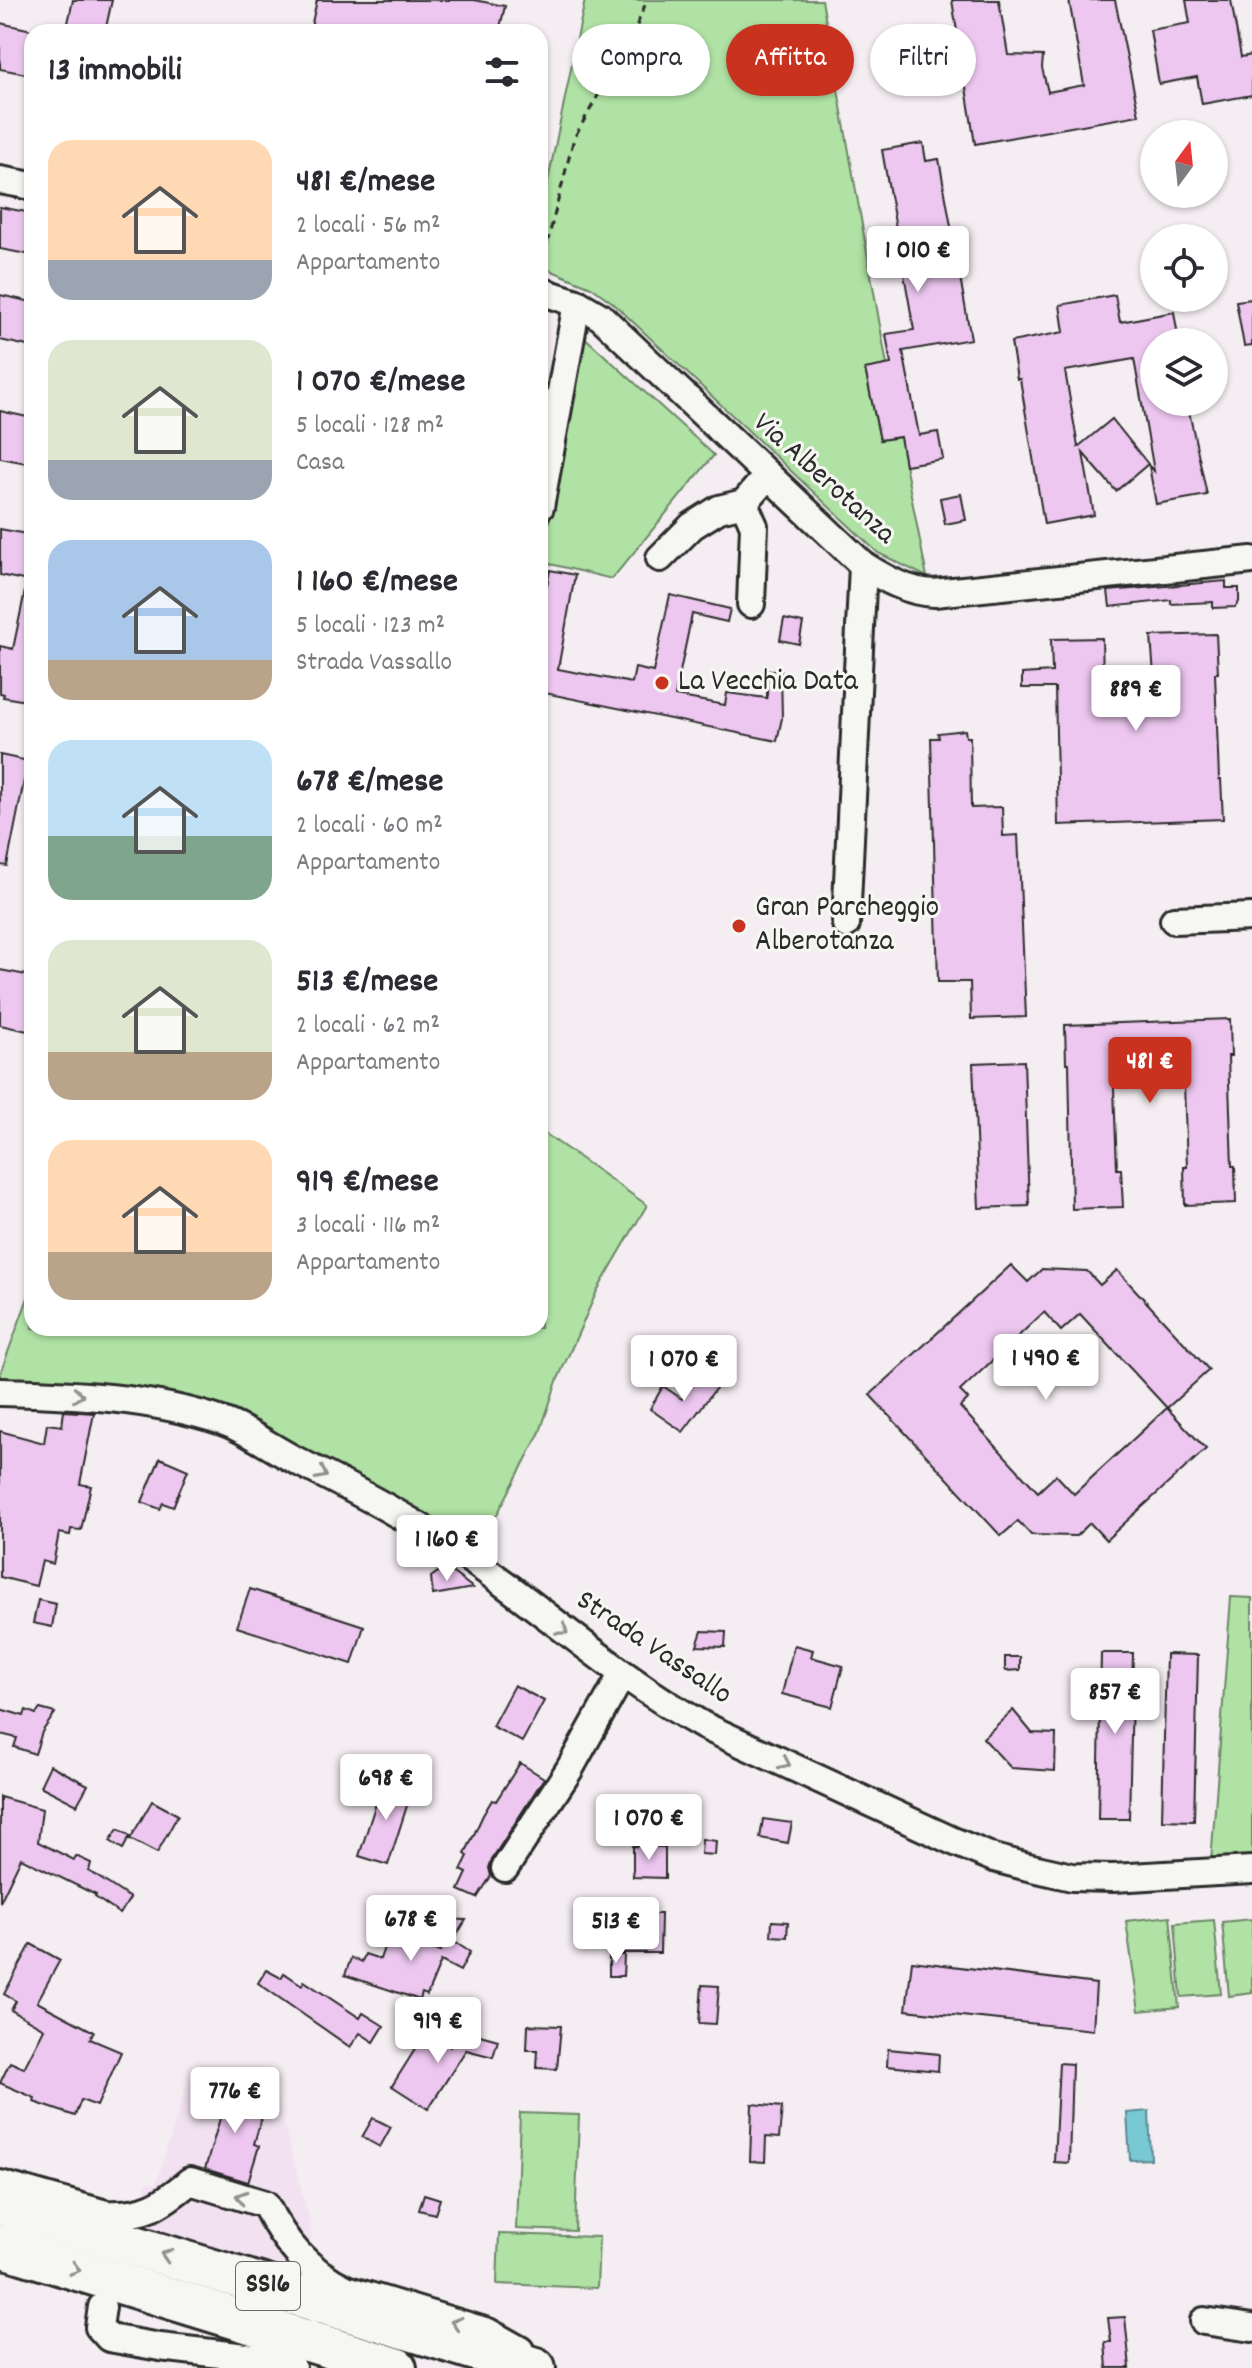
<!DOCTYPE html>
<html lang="it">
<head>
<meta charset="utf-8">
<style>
	body { margin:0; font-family:Dekko,sans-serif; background:#f2f2f3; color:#2b2b33; height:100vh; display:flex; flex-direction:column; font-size:30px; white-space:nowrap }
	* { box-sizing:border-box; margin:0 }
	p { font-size:26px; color:#7c7c81 }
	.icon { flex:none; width:44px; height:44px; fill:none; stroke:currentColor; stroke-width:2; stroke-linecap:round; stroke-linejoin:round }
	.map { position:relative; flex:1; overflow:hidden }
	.drawer { position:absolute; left:24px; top:24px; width:524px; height:1312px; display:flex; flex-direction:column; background:#fff; border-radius:24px; box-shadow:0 2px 6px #0004 }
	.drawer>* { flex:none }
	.top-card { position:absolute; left:572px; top:24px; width:560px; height:72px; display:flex; gap:16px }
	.needle { width:52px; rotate:15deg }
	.fabs { position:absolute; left:1140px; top:120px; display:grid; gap:16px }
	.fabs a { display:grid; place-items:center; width:88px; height:88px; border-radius:50%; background:#fff; box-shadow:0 2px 6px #0004; font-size:40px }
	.price { position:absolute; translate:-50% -68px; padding:0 18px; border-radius:8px; background:#fff; color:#222; font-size:26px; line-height:52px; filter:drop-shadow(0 2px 4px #0008) }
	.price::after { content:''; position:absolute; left:50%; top:48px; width:24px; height:18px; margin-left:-12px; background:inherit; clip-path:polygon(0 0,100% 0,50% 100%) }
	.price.selected { background:#c8321e; color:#fff }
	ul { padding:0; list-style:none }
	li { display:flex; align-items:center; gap:24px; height:200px; padding:0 24px }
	li span { display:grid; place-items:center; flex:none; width:224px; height:160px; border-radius:24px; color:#555 }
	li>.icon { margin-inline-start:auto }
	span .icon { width:96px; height:96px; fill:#fffc; stroke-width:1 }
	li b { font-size:34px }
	h2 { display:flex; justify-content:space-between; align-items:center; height:96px; padding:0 24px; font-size:34px }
	.pill { padding:0 28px; border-radius:36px; background:#fff; box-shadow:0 2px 6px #0004; font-size:28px; line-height:72px }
	.pill.selected { background:#c8321e; color:#fff }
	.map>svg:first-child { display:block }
	.built { fill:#f2e2f1 }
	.green { fill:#afe2a4; stroke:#6d8668; stroke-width:2 }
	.water { fill:#79c9d5; stroke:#5a8a91; stroke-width:2 }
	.building { fill:#edc7f0; stroke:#2b2b2b; stroke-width:2 }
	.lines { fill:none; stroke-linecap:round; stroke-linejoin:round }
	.minor-casing { stroke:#2b2b2b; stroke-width:32 }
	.highway-casing { stroke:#2b2b2b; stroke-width:46 }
	.path { stroke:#2b2b2b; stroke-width:3; stroke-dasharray:8 6; stroke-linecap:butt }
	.minor { stroke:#f6f6f2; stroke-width:26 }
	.highway { stroke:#f6f6f2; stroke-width:40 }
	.oneway { stroke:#90908e }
	.poi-dot { fill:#c8321e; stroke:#f6f6f2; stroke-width:3 }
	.labels { text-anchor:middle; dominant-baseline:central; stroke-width:6; stroke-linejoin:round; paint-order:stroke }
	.shield { fill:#f6f6f2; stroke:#686867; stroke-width:2 }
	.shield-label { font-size:28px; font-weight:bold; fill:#2b2b2b }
	.street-label { font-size:30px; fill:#2b2b2b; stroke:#f6f6f2 }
	.poi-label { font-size:30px; fill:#2b2b2b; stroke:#f6f6f2; text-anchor:start }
</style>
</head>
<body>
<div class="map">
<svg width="1252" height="2368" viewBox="0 0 1252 2368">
	<rect width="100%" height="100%" fill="#f4edf2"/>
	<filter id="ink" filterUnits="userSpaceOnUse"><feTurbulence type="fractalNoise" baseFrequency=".0125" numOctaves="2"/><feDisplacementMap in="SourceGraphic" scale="16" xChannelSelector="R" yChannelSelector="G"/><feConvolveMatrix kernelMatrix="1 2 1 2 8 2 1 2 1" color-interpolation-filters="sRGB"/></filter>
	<g filter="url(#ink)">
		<polygon class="built" points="211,2076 270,2093 278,2103 310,2222 312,2256 304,2272 300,2274 139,2224 147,2182 156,2184 185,2090 196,2079"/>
		<g class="green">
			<polygon points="585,0 822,0 887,365 865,369 880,440 902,437 905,464 927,577 878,553 613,303 591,287 540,266 540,220"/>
			<polygon points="581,334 714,455 612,579 542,562"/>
			<polygon points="540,1130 647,1205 597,1291 557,1381 540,1432 477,1553 282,1445 0,1382 0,1374 32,1287 32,1328 540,1328"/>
			<polygon points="1231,1597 1252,1598 1252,1860 1211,1862"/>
			<polygon points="1170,1916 1179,2007 1139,2011 1126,1921"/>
			<polygon points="1252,1919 1252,1993 1229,1996 1222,1922"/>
			<polygon points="1214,1920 1221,1994 1181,1997 1175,1923"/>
			<polygon points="520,2113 579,2115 575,2231 516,2229"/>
			<polygon points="499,2234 599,2237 597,2288 497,2284"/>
		</g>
		<polygon class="water" points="1149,2111 1151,2159 1130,2160 1127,2113"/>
		<g class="building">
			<polygon points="73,0 112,0 105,32 66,32"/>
			<polygon points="317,0 474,0 505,6 499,32 392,32 351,24 349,32 310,32"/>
			<polygon points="952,0 999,0 1008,55 1043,56 1042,68 1048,92 1084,85 1069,0 1115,0 1139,115 975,144"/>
			<polygon points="1186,0 1231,0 1241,57 1252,55 1252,95 1202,104 1197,77 1159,84 1150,30 1190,23"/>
			<polygon points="0,23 32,30 32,75 0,69"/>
			<polygon points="923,143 926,161 939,159 971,339 903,351 919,435 938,432 943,459 905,465 900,437 880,440 865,369 891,364 886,334 914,330 882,150"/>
			<polygon points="0,207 32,213 32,255 0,249"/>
			<polygon points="0,295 32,302 32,347 0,340"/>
			<polygon points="1115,295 1120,322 1174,312 1179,342 1154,342 1154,402 1187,402 1207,495 1156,504 1149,466 1154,471 1134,359 1065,371 1078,447 1112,419 1148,464 1116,491 1083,453 1094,515 1044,524 1020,379 1017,379 1011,342 1064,332 1060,305"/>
			<polygon points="1252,299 1252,345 1244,346 1236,301"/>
			<polygon points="0,411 32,418 32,464 0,458"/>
			<polygon points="961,494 966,520 945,524 940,498"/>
			<polygon points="0,529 32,535 32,582 0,575"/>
			<polygon points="550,570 575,575 558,669 632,683 635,668 653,672 670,595 730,609 727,622 692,614 675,696 725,705 727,693 767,698 767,670 781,670 782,718 777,741 540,692 540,621"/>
			<polygon points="1226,581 1226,588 1239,588 1239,602 1235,607 1213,608 1213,602 1171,604 1171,600 1110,607 1108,591"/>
			<polygon points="25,591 32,592 32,702 3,697 4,694 0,693 0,646 13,649"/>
			<polygon points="784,619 803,623 799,644 780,640"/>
			<polygon points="1216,634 1218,673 1215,673 1219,780 1221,780 1223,819 1058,825 1055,688 1022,688 1022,674 1052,672 1051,639 1102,638 1103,677 1154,675 1151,636"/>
			<polygon points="965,730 966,737 970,737 971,808 1002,807 1003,836 1018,835 1026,1017 971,1019 970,982 938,982 931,738 939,738 938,733"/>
			<polygon points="0,755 28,761 7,866 0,865"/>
			<polygon points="0,970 32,976 32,1032 0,1025"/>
			<polygon points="1230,1019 1231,1056 1228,1056 1232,1166 1235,1166 1236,1203 1185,1205 1184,1167 1187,1167 1183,1058 1113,1061 1117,1169 1121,1169 1123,1207 1072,1209 1069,1063 1066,1063 1065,1025"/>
			<polygon points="1024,1061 1029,1206 979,1208 973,1063"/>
			<polygon points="1011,1265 1028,1282 1042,1269 1087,1271 1100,1285 1117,1270 1209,1370 1167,1408 1080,1314 1061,1331 1044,1312 960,1391 968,1399 960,1407 1038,1492 1056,1475 1074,1494 1167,1408 1206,1449 1106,1540 1090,1523 1076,1536 1031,1535 1018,1521 1001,1536 870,1395"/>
			<polygon points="701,1373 719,1384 683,1432 650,1409 663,1386 682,1399"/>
			<polygon points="64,1411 94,1413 80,1484 91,1486 81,1530 71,1529 70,1535 59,1533 53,1564 42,1561 36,1586 0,1577 0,1431 44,1443 47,1424 62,1426"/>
			<polygon points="160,1458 188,1470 173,1507 163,1503 160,1509 142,1502"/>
			<polygon points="445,1567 473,1588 433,1595 431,1577"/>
			<polygon points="250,1589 364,1626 352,1664 237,1627"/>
			<polygon points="38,1600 56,1604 52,1627 33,1623"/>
			<polygon points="702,1631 726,1632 725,1647 697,1646"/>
			<polygon points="794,1645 813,1650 811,1657 843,1666 832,1707 782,1694"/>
			<polygon points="1101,1653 1133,1653 1129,1819 1098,1819"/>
			<polygon points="1166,1654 1198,1655 1194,1821 1162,1820"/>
			<polygon points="1005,1657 1020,1657 1020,1670 1005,1671"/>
			<polygon points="514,1685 544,1701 522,1742 492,1726"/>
			<polygon points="0,1709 24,1716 26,1710 36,1714 40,1709 55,1713 42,1732 35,1754 14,1747 17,1738 0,1734"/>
			<polygon points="1013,1710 1032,1733 1056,1734 1055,1771 1011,1768 983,1738"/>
			<polygon points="520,1763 544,1778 492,1859 489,1868 491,1876 477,1898 459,1890 467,1873 461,1870 468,1856 465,1854 483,1815 492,1800 496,1801"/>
			<polygon points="50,1765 88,1785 77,1805 40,1786"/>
			<polygon points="384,1778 413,1787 388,1865 359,1856"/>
			<polygon points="0,1797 42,1809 38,1842 74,1860 76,1856 91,1863 89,1871 130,1898 120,1914 95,1897 96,1895 21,1858 0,1902"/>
			<polygon points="152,1801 178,1815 157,1853 130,1839"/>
			<polygon points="763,1819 792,1823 788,1843 760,1838"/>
			<polygon points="118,1829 130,1836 123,1849 110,1841"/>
			<polygon points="702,1839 716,1841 715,1855 701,1854"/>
			<polygon points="633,1846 665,1847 665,1878 633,1877"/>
			<polygon points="624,1914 661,1914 660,1953 623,1953"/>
			<polygon points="440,1919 466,1920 453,1941 470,1952 460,1971 441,1961 427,1995 422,1993 420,2000 345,1975 351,1958 362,1962 365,1954 380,1959 386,1942 402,1947 404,1939 441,1952"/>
			<polygon points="772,1921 788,1922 787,1937 771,1936"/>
			<polygon points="31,1944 60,1960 37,2002 94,2032 90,2039 121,2052 97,2106 81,2100 75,2116 34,2102 35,2098 0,2083 10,2062 24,2068 44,2029 11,2010 16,2001 4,1994"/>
			<polygon points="609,1955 624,1955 623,1976 609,1976"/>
			<polygon points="912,1961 1096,1984 1093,2030 906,2010"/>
			<polygon points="266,1970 281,1978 284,1973 302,1985 304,1981 360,2018 363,2013 384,2026 374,2042 360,2033 350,2047 258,1983"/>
			<polygon points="702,1985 719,1986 716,2024 699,2023"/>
			<polygon points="528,2025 561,2026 557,2069 537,2068 538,2050 527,2050"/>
			<polygon points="458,2029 498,2040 493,2057 466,2050 428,2109 392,2086 419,2043 424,2046 432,2035 450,2046"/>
			<polygon points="888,2049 939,2054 938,2071 887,2066"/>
			<polygon points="1059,2063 1072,2064 1069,2163 1054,2162"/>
			<polygon points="219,2088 266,2102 254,2144 259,2146 248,2182 205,2169 221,2115 212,2112"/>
			<polygon points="752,2104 782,2107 779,2138 766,2137 765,2162 750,2161"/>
			<polygon points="373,2118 391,2127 380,2147 362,2137"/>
			<polygon points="424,2194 440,2199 435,2214 419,2210"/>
			<polygon points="1125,2317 1130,2368 1107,2368 1105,2342 1111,2342 1108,2318"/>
		</g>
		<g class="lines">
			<g class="minor-casing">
				<g id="minor">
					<polyline points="0,180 32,186"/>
					<path d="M540,291L577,303L601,317L863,565C885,579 908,592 934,593L1252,560"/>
					<polyline points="744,503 754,526 751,604"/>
					<polyline points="540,507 577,303"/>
					<polyline points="660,558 692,526 719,509 744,503 768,475"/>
					<polyline points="1174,920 1252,917"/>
					<polyline points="846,924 863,565"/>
					<path d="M0,1392C75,1394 150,1397 222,1421C248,1430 273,1449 297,1461C355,1490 413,1520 467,1557C547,1612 618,1678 704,1726L953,1841L994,1858L1028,1867L1072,1877L1113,1878L1252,1870"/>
					<polyline points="505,1868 569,1770 622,1675"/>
					<path d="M0,2184L106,2214C145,2216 161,2205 190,2181L265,2204C284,2242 307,2270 346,2289L488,2332L520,2350"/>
					<polyline points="102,2307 99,2327 109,2338 160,2347 272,2360 292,2368"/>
					<polyline points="1204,2321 1252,2328"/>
				</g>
			</g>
			<g class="highway-casing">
				<g id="highway">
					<polyline points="0,2205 535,2368"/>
					<polyline points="0,2246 396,2368"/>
				</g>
			</g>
			<polyline class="path" points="540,271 574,138 635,30 647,0"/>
			<use href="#minor" class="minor"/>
			<use href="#highway" class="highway"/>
		</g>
		<defs><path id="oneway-chevron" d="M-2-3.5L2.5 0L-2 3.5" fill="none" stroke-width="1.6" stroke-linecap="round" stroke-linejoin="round" transform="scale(2)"/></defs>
		<g class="oneway">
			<use href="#oneway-chevron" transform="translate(78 1395) rotate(3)"/>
			<use href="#oneway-chevron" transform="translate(322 1474) rotate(27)"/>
			<use href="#oneway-chevron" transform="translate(563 1630) rotate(37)"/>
			<use href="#oneway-chevron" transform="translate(785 1763) rotate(25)"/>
			<use href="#oneway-chevron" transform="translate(241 2197) rotate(-163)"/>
			<use href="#oneway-chevron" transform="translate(166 2255) rotate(-163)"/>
			<use href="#oneway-chevron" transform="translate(75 2269) rotate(17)"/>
			<use href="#oneway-chevron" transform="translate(456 2323) rotate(-163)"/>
		</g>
	</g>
	<g class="poi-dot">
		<circle cx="662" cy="683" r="8"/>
		<circle cx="739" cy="926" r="8"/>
	</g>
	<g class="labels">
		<rect class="shield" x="236" y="2262" width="64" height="48" rx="6"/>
		<g class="shield-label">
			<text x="268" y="2286">SS16</text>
		</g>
		<g class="street-label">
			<text transform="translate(823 480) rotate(42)">Via Alberotanza</text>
			<text transform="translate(653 1649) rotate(34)">Strada Vassallo</text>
		</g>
		<g class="poi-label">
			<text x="678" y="683">La Vecchia Data</text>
			<text x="755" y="909">Gran Parcheggio<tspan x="755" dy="34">Alberotanza</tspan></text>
		</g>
	</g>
</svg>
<div class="fabs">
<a><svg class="needle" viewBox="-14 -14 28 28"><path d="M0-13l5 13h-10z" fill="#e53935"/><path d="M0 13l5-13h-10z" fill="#7c7c81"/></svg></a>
<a><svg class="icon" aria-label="locate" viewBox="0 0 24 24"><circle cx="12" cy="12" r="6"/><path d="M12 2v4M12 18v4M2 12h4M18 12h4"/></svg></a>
<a><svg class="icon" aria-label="layers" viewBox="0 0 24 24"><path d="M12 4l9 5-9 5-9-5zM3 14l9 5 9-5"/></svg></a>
</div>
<b class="price" style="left:918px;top:294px">1 010 €</b>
<b class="price" style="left:1136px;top:733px">889 €</b>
<b class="price selected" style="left:1150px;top:1105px">481 €</b>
<b class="price" style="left:1046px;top:1402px">1 490 €</b>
<b class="price" style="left:684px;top:1403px">1 070 €</b>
<b class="price" style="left:447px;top:1583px">1 160 €</b>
<b class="price" style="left:1115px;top:1736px">857 €</b>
<b class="price" style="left:386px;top:1822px">698 €</b>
<b class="price" style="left:649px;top:1862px">1 070 €</b>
<b class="price" style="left:411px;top:1963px">678 €</b>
<b class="price" style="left:616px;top:1965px">513 €</b>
<b class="price" style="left:438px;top:2065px">919 €</b>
<b class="price" style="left:235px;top:2135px">776 €</b>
<div class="top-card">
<a class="pill">Compra</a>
<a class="pill selected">Affitta</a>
<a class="pill">Filtri</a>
</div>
<section class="drawer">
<h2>13 immobili<svg class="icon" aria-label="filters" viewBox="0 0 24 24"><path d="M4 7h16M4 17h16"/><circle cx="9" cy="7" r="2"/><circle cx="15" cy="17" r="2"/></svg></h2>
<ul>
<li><span style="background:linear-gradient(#ffd9b3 75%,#9aa5b1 0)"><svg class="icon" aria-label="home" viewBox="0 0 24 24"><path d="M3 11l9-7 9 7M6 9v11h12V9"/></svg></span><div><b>481 €/mese</b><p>2 locali · 56 m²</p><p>Appartamento</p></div></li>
<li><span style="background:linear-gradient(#dfe7d0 75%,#9aa5b1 0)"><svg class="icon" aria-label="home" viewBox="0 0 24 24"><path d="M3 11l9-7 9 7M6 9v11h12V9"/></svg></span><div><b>1 070 €/mese</b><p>5 locali · 128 m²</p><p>Casa</p></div></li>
<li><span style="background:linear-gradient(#a9c7e8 75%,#b9a48a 0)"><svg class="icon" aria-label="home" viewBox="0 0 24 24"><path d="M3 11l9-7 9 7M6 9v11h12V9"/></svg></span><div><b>1 160 €/mese</b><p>5 locali · 123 m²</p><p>Strada Vassallo</p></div></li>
<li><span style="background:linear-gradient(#bfe0f5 60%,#7fa58c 0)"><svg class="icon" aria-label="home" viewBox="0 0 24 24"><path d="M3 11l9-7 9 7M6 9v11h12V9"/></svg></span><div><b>678 €/mese</b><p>2 locali · 60 m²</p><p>Appartamento</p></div></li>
<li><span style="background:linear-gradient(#dfe7d0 70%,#b9a48a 0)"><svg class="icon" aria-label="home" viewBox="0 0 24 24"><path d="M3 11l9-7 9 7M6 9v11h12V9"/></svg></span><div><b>513 €/mese</b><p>2 locali · 62 m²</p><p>Appartamento</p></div></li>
<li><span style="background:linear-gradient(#ffd9b3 70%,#b9a48a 0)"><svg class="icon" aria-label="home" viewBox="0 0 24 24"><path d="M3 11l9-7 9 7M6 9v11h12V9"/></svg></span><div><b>919 €/mese</b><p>3 locali · 116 m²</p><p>Appartamento</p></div></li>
</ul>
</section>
</div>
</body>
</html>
